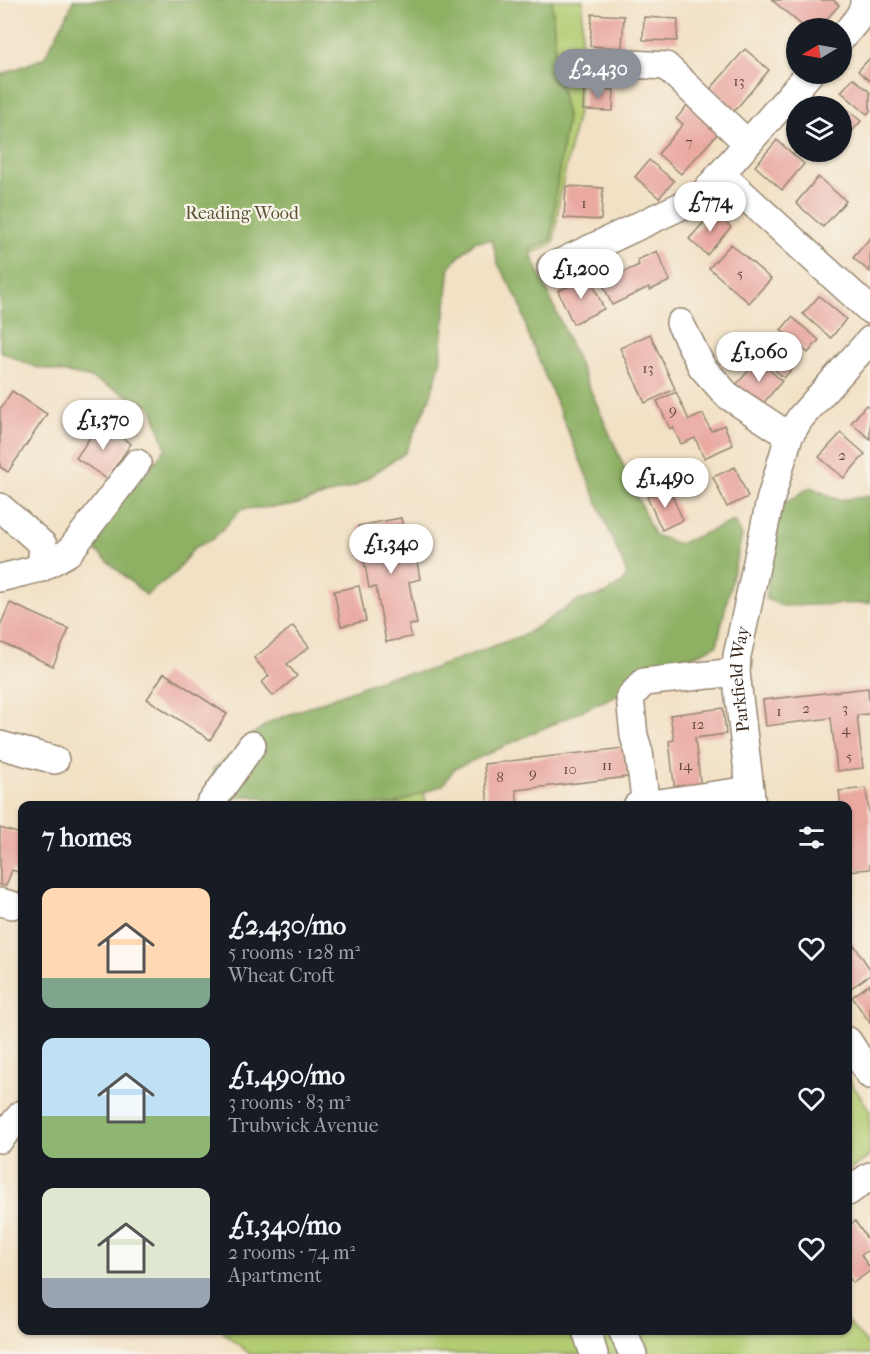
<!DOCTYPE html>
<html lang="en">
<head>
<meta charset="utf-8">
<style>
	body { margin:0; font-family:"IM FELL French Canon",serif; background:#242831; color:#f1f3f6; height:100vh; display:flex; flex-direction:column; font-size:22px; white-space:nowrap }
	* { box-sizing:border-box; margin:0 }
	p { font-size:20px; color:#9ea1a6 }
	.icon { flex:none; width:33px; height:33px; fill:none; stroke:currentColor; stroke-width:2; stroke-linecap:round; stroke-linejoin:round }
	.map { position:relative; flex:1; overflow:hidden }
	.drawer { position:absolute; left:18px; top:801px; width:834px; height:534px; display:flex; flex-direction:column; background:#171b24; border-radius:12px; box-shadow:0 2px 4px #0004 }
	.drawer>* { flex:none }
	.needle { width:39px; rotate:260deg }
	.tools { position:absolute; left:786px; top:18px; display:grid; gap:12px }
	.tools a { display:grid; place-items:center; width:66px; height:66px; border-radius:50%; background:#171b24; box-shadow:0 2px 4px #0004; font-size:30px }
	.price { position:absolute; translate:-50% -51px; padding:0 14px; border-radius:21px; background:#fff; color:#222; font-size:20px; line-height:39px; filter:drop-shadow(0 2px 3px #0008) }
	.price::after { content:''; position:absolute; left:50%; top:36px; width:18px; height:14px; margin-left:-9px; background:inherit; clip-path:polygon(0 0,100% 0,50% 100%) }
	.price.current { background:#8c9099; color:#fff }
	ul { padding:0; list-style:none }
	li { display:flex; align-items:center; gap:18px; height:150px; padding:0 24px }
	li span { display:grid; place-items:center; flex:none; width:168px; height:120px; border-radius:12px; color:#555 }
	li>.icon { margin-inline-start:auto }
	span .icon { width:72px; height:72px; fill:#fffc; stroke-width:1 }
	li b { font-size:26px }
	h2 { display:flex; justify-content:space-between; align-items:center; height:72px; padding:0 24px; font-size:26px }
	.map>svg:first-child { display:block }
	.green { fill:#b2cc72; stroke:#767b48; stroke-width:1.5 }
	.forest { fill:#8db064; stroke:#646d41; stroke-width:1.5 }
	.building { fill:#e9a9a1 }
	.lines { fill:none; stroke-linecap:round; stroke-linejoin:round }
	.minor-casing { stroke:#968672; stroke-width:30 }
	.minor { stroke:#fff; stroke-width:27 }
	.labels { text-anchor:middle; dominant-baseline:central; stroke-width:4.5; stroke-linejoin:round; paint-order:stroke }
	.number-label { font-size:15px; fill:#664a3f }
	.park-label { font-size:18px; fill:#595233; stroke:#f7f3e8 }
	.street-label { font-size:18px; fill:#3b2a1e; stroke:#f7f3e8 }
</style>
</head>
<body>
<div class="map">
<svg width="870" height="1354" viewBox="0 0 870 1354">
	<rect width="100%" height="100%" fill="#f7f3e8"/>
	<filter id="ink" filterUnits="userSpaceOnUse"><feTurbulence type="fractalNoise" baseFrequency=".0167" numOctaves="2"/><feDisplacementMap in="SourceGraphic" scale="12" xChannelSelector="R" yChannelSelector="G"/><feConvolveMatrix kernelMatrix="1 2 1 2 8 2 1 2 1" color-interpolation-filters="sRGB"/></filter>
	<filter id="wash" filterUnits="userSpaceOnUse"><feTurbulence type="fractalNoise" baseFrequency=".008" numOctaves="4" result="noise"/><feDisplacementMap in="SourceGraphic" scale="24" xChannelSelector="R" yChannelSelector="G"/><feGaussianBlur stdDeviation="1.35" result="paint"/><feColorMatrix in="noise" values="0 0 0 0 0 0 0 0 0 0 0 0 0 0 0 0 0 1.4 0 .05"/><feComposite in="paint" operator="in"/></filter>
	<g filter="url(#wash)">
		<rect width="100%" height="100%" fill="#f2e1c5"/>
		<g class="green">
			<polygon points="552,0 583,0 578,112 560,195 554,243 531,254 530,249 551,240 556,191 567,117 556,67"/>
			<polygon points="424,791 426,805 392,805"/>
			<polygon points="848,1078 870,1111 870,1156 848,1171"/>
			<polygon points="848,1322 870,1347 870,1354 643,1354 634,1331 848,1330"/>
			<polygon points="222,1331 577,1331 584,1354 250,1354"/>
			<polygon points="598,1331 610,1331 619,1354 607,1354"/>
		</g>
		<g class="forest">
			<polygon points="73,0 552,0 556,67 567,116 556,191 551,240 530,249 531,254 654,535 679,544 734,521 742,535 717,645 701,653 646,670 639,685 454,769 443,785 392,805 269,806 264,798 250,796 226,798 211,787 213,769 233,754 251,735 272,721 390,676 426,671 526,634 577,601 605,594 623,582 627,574 528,334 520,303 498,264 492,240 475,241 450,266 440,364 431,395 405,453 355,486 291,506 242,509 213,539 194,548 175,573 146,595 94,549 109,517 166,448 151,406 88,377 35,367 0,351 0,75 44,58 70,9"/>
			<polygon points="810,487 839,500 870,496 870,603 783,606 766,599 781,506"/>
		</g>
		<g id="blocks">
			<g class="building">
				<polygon points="772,0 833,0 839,5 819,28 805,28"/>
				<polygon points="592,14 624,16 622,48 590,46"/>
				<polygon points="644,17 678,19 677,41 643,40"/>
				<polygon points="745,49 769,70 731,115 707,93"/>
				<polygon points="870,58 870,81 858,71"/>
				<polygon points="853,78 870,92 870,111 867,114 841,92"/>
				<polygon points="584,88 614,90 613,111 583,110"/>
				<polygon points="834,98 861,121 845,140 842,137 842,106 827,106"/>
				<polygon points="689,103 721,130 681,174 658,154 683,124 676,119"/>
				<polygon points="777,140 804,164 782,190 755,166"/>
				<polygon points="649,160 674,181 659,198 635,177"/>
				<polygon points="818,177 846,201 823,227 796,203"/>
				<polygon points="566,186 603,188 601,220 564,218"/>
				<polygon points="713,212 731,227 707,255 689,239"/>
				<polygon points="870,238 870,272 853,258"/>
				<polygon points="731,244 771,279 749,303 709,268"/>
				<polygon points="657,251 670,281 650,290 649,287 612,305 602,282 639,265 637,260"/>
				<polygon points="590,277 604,309 573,324 558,291"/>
				<polygon points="819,296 846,319 831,338 803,314"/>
				<polygon points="792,317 819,340 808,353 781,330"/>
				<polygon points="650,334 675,389 645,403 620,348"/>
				<polygon points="774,337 800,360 784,378 758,355"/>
				<polygon points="758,360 782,381 761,406 736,385"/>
				<polygon points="12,391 47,414 8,472 0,467 0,409"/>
				<polygon points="676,392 689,420 703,414 711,431 724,425 733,445 704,458 695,438 681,444 673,427 670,429 657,401"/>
				<polygon points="866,405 870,408 870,439 851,423"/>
				<polygon points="100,423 131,444 107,479 76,458"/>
				<polygon points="841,433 865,454 844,478 819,457"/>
				<polygon points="735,467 748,497 727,507 713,477"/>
				<polygon points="668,487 683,520 662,530 647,497"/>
				<polygon points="401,518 407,552 415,550 420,579 409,582 417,624 409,625 411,637 386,642 376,587 369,588 358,526"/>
				<polygon points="359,586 366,621 341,626 334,591"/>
				<polygon points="10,603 69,629 53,666 0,642 0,626"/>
				<polygon points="293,626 309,647 287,664 297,676 273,696 262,682 269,676 254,658"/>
				<polygon points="164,673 227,714 210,740 147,699"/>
				<polygon points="868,688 870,714 857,715 863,768 837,771 831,718 766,726 763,700"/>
				<polygon points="723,708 726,734 695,738 701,789 675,793 669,741 674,740 670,715"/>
				<polygon points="624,748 628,777 516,790 518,806 488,806 484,764"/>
				<polygon points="866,788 870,820 870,869 848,871 848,806 841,806 839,791"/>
				<polygon points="0,828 21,834 18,845 22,847 21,873 12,870 6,886 0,885"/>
				<polygon points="848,936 870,969 870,975 848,990"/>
				<polygon points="870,984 870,1023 852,997"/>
				<polygon points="855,1221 870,1243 870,1249 861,1255 870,1268 870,1271 853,1283 848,1276 848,1226"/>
			</g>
		</g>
	</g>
	<g filter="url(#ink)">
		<use href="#blocks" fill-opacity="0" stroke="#968672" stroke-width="1.5"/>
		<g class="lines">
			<g class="minor-casing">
				<g id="minor">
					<path d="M842,37C851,27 865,14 864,0"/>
					<polyline points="614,63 666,66 747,143"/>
					<polyline points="721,174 870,310"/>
					<polyline points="551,267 683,205 704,193 809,74"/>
					<polyline points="680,323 702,367 727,395 789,436"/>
					<polyline points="0,507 43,545 41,568"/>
					<polyline points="0,578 41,568 69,552 137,463"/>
					<polyline points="0,745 55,760"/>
					<polyline points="209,806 252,745"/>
					<polyline points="637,806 750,790"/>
					<polyline points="646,806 639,752 634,736 630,697 644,682 736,672"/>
					<path id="s1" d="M752,806L736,672L737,656L770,501L789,436L801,417L870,340"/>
					<polyline points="0,902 12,905"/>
					<polyline points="848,1041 870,1075"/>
					<polyline points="0,1139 22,1114"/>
					<polyline points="848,1192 870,1176"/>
					<polyline points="586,1330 594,1354"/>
					<polyline points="622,1330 633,1354"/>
				</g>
			</g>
			<use href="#minor" class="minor"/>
		</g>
	</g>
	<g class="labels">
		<g class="number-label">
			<text x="739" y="81">13</text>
			<text x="689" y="142">7</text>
			<text x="584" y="203">1</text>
			<text x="740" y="273">5</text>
			<text x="648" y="368">13</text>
			<text x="673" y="410">9</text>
			<text x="842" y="455">2</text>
			<text x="806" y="708">2</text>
			<text x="845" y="708">3</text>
			<text x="779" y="711">1</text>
			<text x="698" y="724">12</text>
			<text x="846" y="729">4</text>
			<text x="849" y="756">5</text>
			<text x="607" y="765">11</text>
			<text x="685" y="765">14</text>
			<text x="570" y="769">10</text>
			<text x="533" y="773">9</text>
			<text x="500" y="777">8</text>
		</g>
		<g class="park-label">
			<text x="242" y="213">Reading Wood</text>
		</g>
		<g class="street-label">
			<text stroke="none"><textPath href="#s1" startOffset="128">Parkfield Way</textPath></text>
		</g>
	</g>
</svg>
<div class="tools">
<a><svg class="needle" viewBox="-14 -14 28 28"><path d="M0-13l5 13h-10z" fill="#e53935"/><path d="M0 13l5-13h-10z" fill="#9ea1a6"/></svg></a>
<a><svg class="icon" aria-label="layers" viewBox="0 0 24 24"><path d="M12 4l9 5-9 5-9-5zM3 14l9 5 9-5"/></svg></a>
</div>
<b class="price current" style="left:598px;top:100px">£2,430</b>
<b class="price" style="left:710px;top:233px">£774</b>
<b class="price" style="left:581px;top:300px">£1,200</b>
<b class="price" style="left:759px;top:383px">£1,060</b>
<b class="price" style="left:103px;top:451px">£1,370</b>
<b class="price" style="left:665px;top:509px">£1,490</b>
<b class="price" style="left:391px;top:575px">£1,340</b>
<section class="drawer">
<h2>7 homes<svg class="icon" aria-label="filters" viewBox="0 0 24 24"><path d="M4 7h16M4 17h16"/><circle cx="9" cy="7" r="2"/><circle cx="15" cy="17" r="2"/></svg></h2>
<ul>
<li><span style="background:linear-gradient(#ffd9b3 75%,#7fa58c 0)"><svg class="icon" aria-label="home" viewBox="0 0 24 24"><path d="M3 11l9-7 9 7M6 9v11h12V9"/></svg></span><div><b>£2,430/mo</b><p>5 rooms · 128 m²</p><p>Wheat Croft</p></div><svg class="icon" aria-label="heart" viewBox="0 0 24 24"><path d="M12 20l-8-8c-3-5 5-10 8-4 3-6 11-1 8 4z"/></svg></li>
<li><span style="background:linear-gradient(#bfe0f5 65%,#8fb573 0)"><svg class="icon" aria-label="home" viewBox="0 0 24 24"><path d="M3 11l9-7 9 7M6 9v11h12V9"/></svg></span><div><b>£1,490/mo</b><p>3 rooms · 83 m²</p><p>Trubwick Avenue</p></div><svg class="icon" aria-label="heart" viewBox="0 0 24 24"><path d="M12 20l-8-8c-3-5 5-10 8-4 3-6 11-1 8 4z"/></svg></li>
<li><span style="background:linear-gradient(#dfe7d0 75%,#9aa5b1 0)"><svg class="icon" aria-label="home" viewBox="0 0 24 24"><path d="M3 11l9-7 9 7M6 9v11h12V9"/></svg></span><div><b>£1,340/mo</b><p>2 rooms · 74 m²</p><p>Apartment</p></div><svg class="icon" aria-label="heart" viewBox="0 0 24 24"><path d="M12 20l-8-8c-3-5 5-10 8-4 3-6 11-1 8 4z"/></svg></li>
</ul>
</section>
</div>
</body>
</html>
